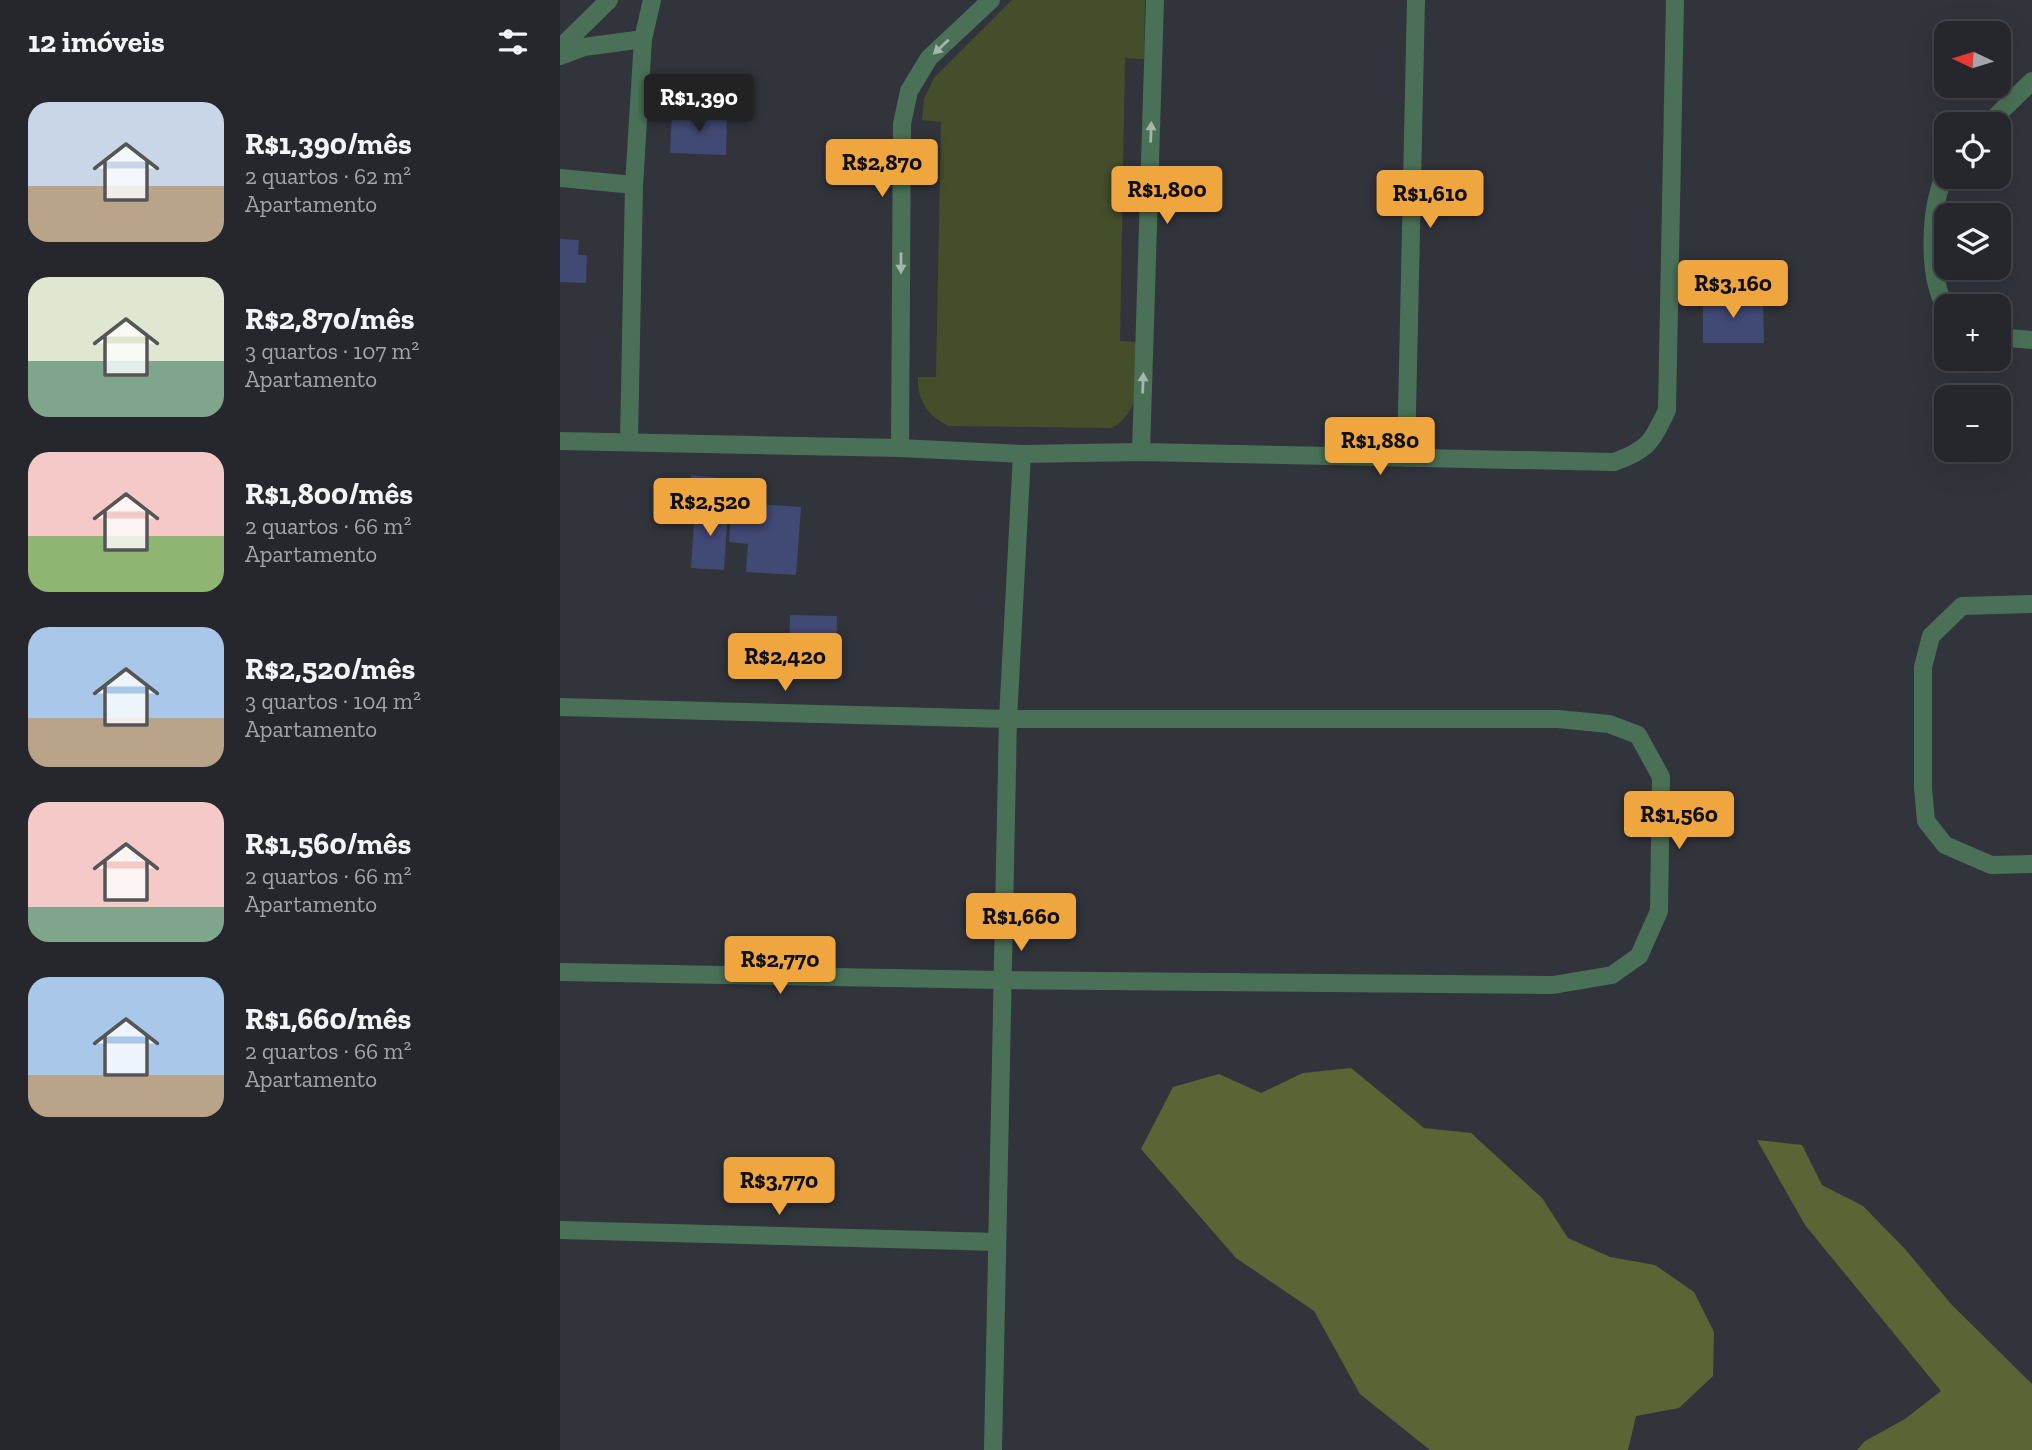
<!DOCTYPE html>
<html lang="pt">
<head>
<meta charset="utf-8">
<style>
	body { margin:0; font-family:"Zilla Slab",serif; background:#323339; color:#f1f3f6; height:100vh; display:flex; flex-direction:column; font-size:26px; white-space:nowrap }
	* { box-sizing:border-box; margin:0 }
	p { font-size:23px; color:#a4a5aa }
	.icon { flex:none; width:38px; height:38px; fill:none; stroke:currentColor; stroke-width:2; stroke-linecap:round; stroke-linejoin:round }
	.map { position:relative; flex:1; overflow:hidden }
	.side { display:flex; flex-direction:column; background:#26272d; width:560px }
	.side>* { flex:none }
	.needle { width:46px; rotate:274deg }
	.fabs { position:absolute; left:1374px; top:21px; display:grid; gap:14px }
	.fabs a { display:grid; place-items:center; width:77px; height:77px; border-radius:14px; background:#26272d; box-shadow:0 7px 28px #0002,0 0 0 2px #424449; font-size:35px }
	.price { position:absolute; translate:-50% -60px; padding:0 16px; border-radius:7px; background:#f0a63e; color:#111; font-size:23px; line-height:46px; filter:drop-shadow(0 2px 4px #0008) }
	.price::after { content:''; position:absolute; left:50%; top:42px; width:21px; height:16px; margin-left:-10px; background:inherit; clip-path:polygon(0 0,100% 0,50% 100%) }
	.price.current { background:#222; color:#fff }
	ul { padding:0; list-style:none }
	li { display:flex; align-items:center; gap:21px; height:175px; padding:0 28px }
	li span { display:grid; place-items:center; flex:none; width:196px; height:140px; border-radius:21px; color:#555 }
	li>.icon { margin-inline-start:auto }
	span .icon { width:84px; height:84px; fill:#fffc; stroke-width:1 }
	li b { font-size:30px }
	h2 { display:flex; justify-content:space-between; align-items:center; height:84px; padding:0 28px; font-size:30px }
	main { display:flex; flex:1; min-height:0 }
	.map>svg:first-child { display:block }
	.green { fill:#454e2b }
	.forest { fill:#596534 }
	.building { fill:#414975 }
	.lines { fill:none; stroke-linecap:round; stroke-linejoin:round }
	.street { stroke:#4a7157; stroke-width:18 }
	.oneway { fill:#a4b6ad }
</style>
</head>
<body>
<main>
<section class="side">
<h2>12 imóveis<svg class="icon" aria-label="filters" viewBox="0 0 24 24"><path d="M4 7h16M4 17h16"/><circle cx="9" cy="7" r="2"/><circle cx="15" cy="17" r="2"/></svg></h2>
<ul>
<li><span style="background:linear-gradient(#c9d6e8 60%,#b9a48a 0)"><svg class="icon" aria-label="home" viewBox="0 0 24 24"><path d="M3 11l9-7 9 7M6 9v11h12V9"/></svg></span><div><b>R$1,390/mês</b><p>2 quartos · 62 m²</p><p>Apartamento</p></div></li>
<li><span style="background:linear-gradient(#dfe7d0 60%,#7fa58c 0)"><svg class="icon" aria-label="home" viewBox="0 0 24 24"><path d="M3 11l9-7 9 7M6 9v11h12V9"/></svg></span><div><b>R$2,870/mês</b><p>3 quartos · 107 m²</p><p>Apartamento</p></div></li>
<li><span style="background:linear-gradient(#f6c9c9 60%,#8fb573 0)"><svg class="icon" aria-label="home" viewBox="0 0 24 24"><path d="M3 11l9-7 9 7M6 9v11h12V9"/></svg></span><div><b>R$1,800/mês</b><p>2 quartos · 66 m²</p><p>Apartamento</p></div></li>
<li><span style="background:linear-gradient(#a9c7e8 65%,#b9a48a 0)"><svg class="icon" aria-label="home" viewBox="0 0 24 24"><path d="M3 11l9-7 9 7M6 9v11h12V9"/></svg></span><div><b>R$2,520/mês</b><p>3 quartos · 104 m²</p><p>Apartamento</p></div></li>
<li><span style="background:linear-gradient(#f6c9c9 75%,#7fa58c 0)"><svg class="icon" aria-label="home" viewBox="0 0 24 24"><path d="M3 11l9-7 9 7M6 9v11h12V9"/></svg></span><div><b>R$1,560/mês</b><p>2 quartos · 66 m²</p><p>Apartamento</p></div></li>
<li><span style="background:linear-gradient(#a9c7e8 70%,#b9a48a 0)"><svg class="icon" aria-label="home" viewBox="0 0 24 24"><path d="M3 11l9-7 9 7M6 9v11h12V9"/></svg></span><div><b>R$1,660/mês</b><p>2 quartos · 66 m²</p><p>Apartamento</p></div></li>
</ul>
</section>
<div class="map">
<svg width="1472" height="1450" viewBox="0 0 1472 1450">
	<rect width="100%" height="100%" fill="#32343c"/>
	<path class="green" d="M452,0H585L584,59L565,58L560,341L577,342C577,375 584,411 551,428L389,426C368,417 357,400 358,377H376L381,122L362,120L364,99L374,78Z"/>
	<g class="forest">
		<polygon points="791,1068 864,1128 911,1133 982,1198 1008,1238 1050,1257 1095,1265 1134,1292 1154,1332 1153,1376 1119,1408 1076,1416 1068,1450 870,1450 800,1394 754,1311 676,1258 581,1149 613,1087 659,1074 701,1093 743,1073"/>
		<polygon points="1197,1140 1242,1145 1262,1185 1303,1206 1345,1249 1390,1303 1472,1384 1472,1450 1297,1450 1305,1441 1345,1419 1381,1391 1245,1225"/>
	</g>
	<g class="building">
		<polygon points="112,113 167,115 166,155 110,153"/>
		<polygon points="0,239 19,240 18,255 27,255 26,283 0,282"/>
		<polygon points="1143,297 1203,298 1204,343 1143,343"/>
		<polygon points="131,475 162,478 160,501 129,498"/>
		<polygon points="185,503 241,507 236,575 186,572 188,544 169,542 171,514 184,515"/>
		<polygon points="135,506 168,508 164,570 131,568"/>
		<polygon points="230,615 277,616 276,670 229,669"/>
	</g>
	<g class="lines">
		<g class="street">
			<polyline points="0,48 49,0"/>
			<polyline points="0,56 24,47 83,39"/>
			<polyline points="1428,124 1472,81"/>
			<path d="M1386,173C1369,204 1367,277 1386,308"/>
			<polyline points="0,178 74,185"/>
			<polyline points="1438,337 1472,340"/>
			<path d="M0,441L340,448L462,454L581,452L1054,462C1088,450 1092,442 1107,410L1115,0"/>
			<polyline points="69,442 74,185 83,39 92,0"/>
			<polyline points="340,448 342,124 349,91 369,58 431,0"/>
			<polyline points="581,452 595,0"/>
			<polyline points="846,458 856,0"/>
			<polyline points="1472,604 1402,606 1371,636 1363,667 1363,788 1366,821 1385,845 1431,865 1472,864"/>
			<polyline points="0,707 448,719 998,719 1049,724 1078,735 1101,777 1099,911 1079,956 1052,975 993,985 441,980 0,972"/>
			<polyline points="0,1230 437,1242"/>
			<polyline points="433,1450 448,719 462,454"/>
		</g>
	</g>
	<defs><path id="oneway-solid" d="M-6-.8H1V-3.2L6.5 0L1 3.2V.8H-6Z" transform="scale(1.75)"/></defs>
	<g class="oneway">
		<use href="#oneway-solid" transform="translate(381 47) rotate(137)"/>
		<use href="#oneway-solid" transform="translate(591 132) rotate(-88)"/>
		<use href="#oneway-solid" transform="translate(341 263) rotate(90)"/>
		<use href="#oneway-solid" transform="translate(583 383) rotate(-88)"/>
	</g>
</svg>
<div class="fabs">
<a><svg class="needle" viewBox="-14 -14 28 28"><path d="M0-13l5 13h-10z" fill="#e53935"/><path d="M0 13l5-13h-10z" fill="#a4a5aa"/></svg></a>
<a><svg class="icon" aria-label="locate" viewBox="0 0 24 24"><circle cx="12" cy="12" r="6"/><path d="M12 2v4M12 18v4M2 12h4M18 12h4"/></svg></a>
<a><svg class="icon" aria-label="layers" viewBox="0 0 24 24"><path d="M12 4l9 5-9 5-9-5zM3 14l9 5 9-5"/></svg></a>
<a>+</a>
<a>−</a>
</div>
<b class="price current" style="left:139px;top:134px">R$1,390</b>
<b class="price" style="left:322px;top:199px">R$2,870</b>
<b class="price" style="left:607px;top:226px">R$1,800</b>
<b class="price" style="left:870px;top:230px">R$1,610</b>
<b class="price" style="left:1173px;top:320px">R$3,160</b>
<b class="price" style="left:820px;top:477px">R$1,880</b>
<b class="price" style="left:150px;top:538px">R$2,520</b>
<b class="price" style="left:225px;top:693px">R$2,420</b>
<b class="price" style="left:1119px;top:851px">R$1,560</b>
<b class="price" style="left:461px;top:953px">R$1,660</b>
<b class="price" style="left:220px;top:996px">R$2,770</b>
<b class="price" style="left:219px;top:1217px">R$3,770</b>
</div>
</main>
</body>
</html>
